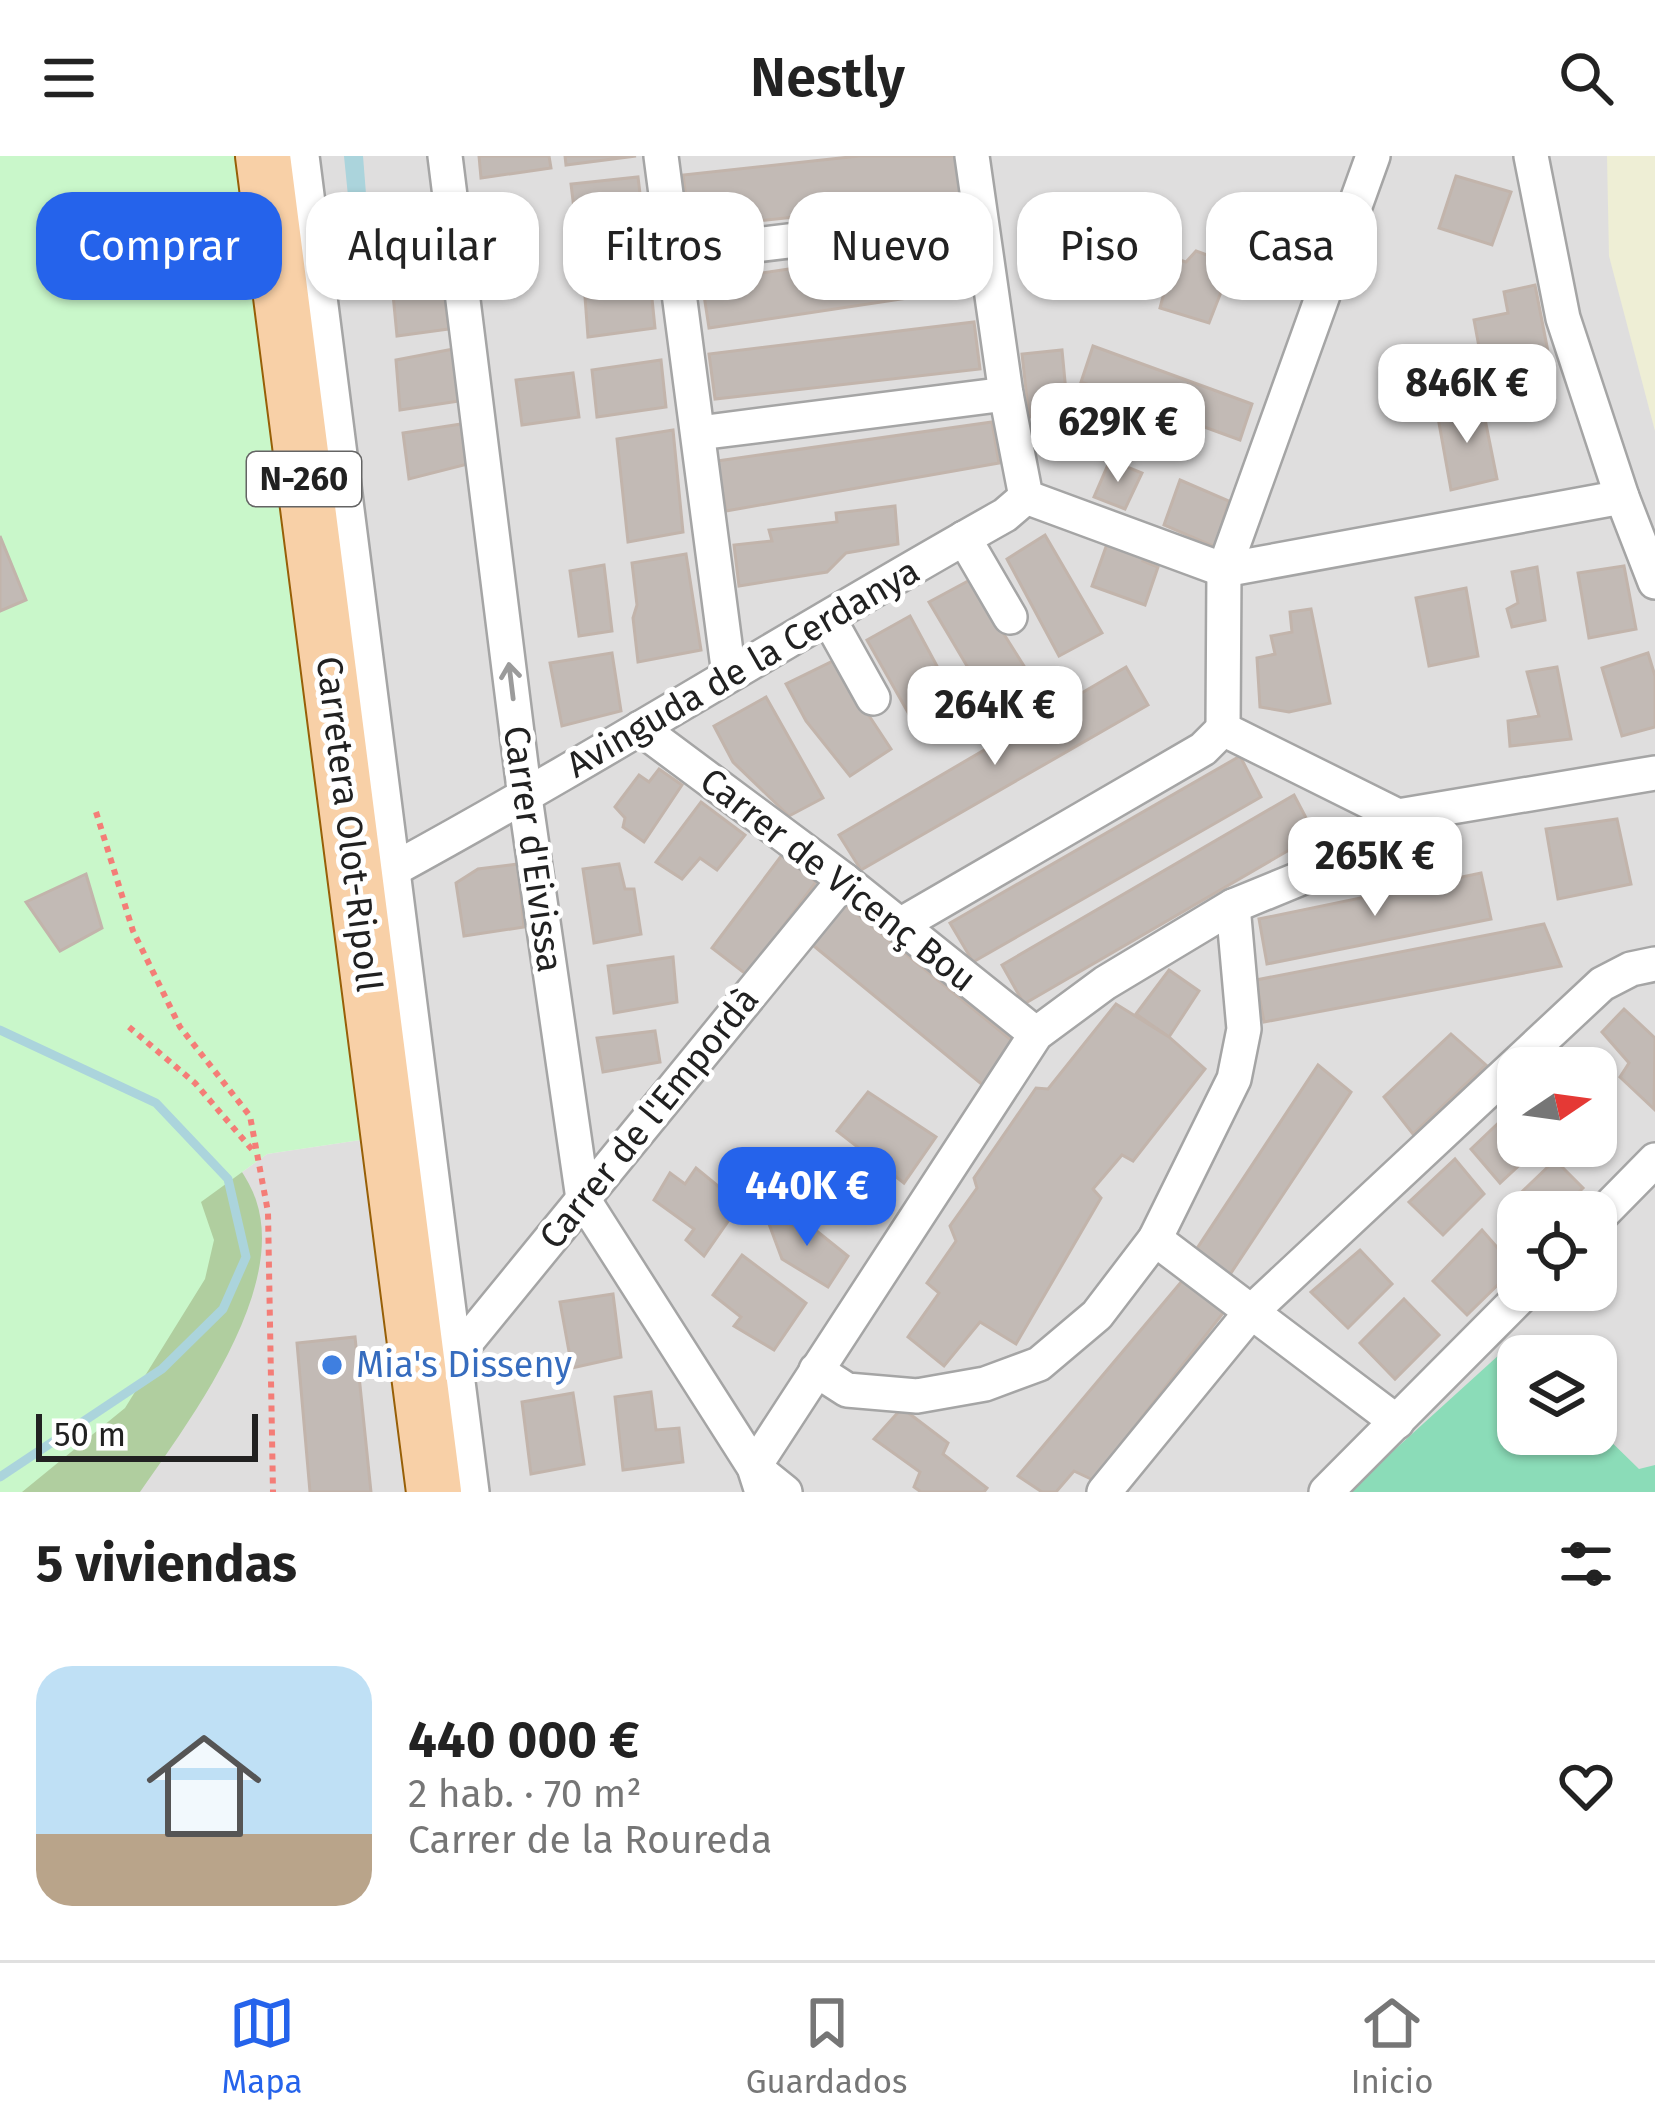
<!DOCTYPE html>
<html lang="es">
<head>
<meta charset="utf-8">
<style>
	body { margin:0; font-family:"Fira Sans",sans-serif; background:#f2f2f2; color:#222; height:100vh; display:flex; flex-direction:column; font-size:45px; white-space:nowrap }
	* { box-sizing:border-box; margin:0 }
	p { font-size:39px; color:#767676 }
	.icon { flex:none; width:66px; height:66px; fill:none; stroke:currentColor; stroke-width:2; stroke-linecap:round; stroke-linejoin:round }
	.map { position:relative; height:1336px; overflow:hidden }
	.drawer { display:flex; flex-direction:column; background:#fff; flex:1 }
	.drawer>* { flex:none }
	.banner { position:absolute; left:36px; top:36px; width:1584px; height:108px; display:flex; gap:24px }
	.needle { width:78px; rotate:77deg }
	.controls { position:absolute; left:1497px; top:891px; display:grid; gap:24px }
	.controls a { display:grid; place-items:center; width:120px; height:120px; border-radius:24px; background:#fff; box-shadow:0 3px 9px #0004; font-size:60px }
	.scale { position:absolute; left:36px; bottom:30px; width:222px; box-sizing:border-box; padding-left:12px; border:6px solid #212121; border-top:0; font-size:33px; line-height:42px; white-space:nowrap; color:#212121; -webkit-text-stroke:9px #fff; paint-order:stroke }
	.price { position:absolute; translate:-50% -102px; padding:0 27px; border-radius:24px; background:#fff; color:#222; font-size:39px; line-height:78px; filter:drop-shadow(0 3px 6px #0008) }
	.price::after { content:''; position:absolute; left:50%; top:72px; width:36px; height:27px; margin-left:-18px; background:inherit; clip-path:polygon(0 0,100% 0,50% 100%) }
	.price.active { background:#2563eb; color:#fff }
	ul { padding:0; list-style:none }
	li { display:flex; align-items:center; gap:36px; height:300px; padding:0 36px }
	li span { display:grid; place-items:center; flex:none; width:336px; height:240px; border-radius:36px; color:#555 }
	li>.icon { margin-inline-start:auto }
	span .icon { width:144px; height:144px; fill:#fffc; stroke-width:1 }
	li b { font-size:51px }
	h2 { display:flex; justify-content:space-between; align-items:center; height:144px; padding:0 36px; font-size:51px }
	.pill { padding:0 42px; border-radius:36px; background:#fff; box-shadow:0 3px 9px #0004; font-size:42px; line-height:108px }
	.pill.active { background:#2563eb; color:#fff }
	header { display:flex; justify-content:space-between; align-items:center; height:156px; padding:0 36px; background:#fff; font-size:54px; font-weight:600 }
	.dock { display:flex; justify-content:space-around; align-items:center; height:168px; border-top:3px solid #e0e0e0; background:#fff; font-size:33px; color:#767676 }
	.dock a { display:grid; justify-items:center; gap:6px }
	.dock .active { color:#2563eb }
	.map>svg:first-child { display:block }
	.residential { fill:#dfdede; fill-rule:evenodd }
	.farmland { fill:#eeeed5 }
	.forest { fill:#b0ce9f }
	.park { fill:#c9f7ca }
	.pitch { fill:#8bdcb8 }
	.water { fill:#abd4dc }
	.lines { fill:none; stroke-linecap:round; stroke-linejoin:round }
	.stream { stroke:#abd4dc; stroke-width:9 }
	.building { fill:#c2bab5; stroke:#c2b4ab; stroke-width:3 }
	.minor-casing { stroke:#a5a5a5; stroke-width:38 }
	.primary-casing { stroke:#975f07; stroke-width:58 }
	.path { stroke:#f47d77; stroke-width:6; stroke-dasharray:6 6; stroke-linecap:butt }
	.minor { stroke:#fff; stroke-width:33 }
	.primary { stroke:#f8d0a7; stroke-width:54 }
	.oneway { stroke:#9b9b9b }
	.shop-dot { fill:#3f7fe0; stroke:#fff; stroke-width:4.5 }
	.labels { text-anchor:middle; dominant-baseline:central; stroke-width:10; stroke-linejoin:round; paint-order:stroke }
	.shield { fill:#fff; stroke:#646464; stroke-width:3 }
	.shield-label { font-size:33px; font-weight:bold; fill:#212121 }
	.street-label { font-size:36px; fill:#212121; stroke:#fff }
	.shop-label { font-size:36px; fill:#366cbe; stroke:#fff; text-anchor:start }
</style>
</head>
<body>
<header><svg class="icon" aria-label="menu" viewBox="0 0 24 24"><path d="M4 6h16M4 12h16M4 18h16"/></svg>Nestly<svg class="icon" aria-label="search" viewBox="0 0 24 24"><circle cx="10" cy="10" r="6"/><path d="M15 15l6 6"/></svg></header>
<div class="map">
<svg width="1655" height="1336" viewBox="0 0 1655 1336">
	<rect width="100%" height="100%" fill="#f1eee9"/>
	<path class="residential" d="M288,0H1655V1336H22L201,1046L267,998L374,982ZM1518,912H1596V990H1518ZM1518,1056H1596V1134H1518ZM1518,1200H1596V1278H1518Z"/>
	<polygon class="farmland" points="1607,0 1655,0 1655,275 1609,100"/>
	<path class="forest" d="M218,980C230,1000 249,1022 256,1044C287,1135 190,1264 140,1336H0V1105Z"/>
	<polygon class="park" points="0,0 288,0 374,982 267,998 201,1046 214,1084 205,1123 125,1252 22,1336 0,1336"/>
	<polygon class="pitch" points="1511,1188 1523,1200 1518,1200 1518,1278 1596,1278 1596,1271 1639,1313 1655,1309 1655,1336 1348,1336"/>
	<polygon class="water" points="344,0 363,0 366,38 348,40"/>
	<g class="lines">
		<polyline class="stream" points="0,874 156,947 228,1023 246,1101 223,1153 162,1213 0,1321"/>
	</g>
	<g class="building">
		<polygon points="479,0 549,0 551,12 481,22"/>
		<polygon points="565,0 636,0 566,9"/>
		<polygon points="859,0 958,0 965,43 690,72 683,19"/>
		<polygon points="1456,20 1511,36 1492,89 1439,72"/>
		<polygon points="638,21 648,104 581,111 571,28"/>
		<polygon points="437,47 443,100 380,111 372,59"/>
		<polygon points="968,86 974,132 709,172 702,126"/>
		<polygon points="1196,95 1232,108 1209,167 1160,152 1173,102 1186,106"/>
		<polygon points="442,120 449,173 397,180 392,128"/>
		<polygon points="1535,129 1551,211 1519,219 1515,194 1495,197 1497,215 1484,218 1474,164 1508,157 1504,136"/>
		<polygon points="651,133 655,172 588,181 585,141"/>
		<polygon points="974,166 980,213 715,243 709,198"/>
		<polygon points="1093,190 1252,248 1240,284 1081,226"/>
		<polygon points="453,193 459,245 400,254 396,204"/>
		<polygon points="1062,194 1068,257 1029,261 1022,198"/>
		<polygon points="661,204 666,251 597,261 592,214"/>
		<polygon points="573,217 579,261 522,269 516,224"/>
		<polygon points="1482,248 1497,323 1451,334 1437,256"/>
		<polygon points="992,266 999,307 726,355 717,305"/>
		<polygon points="461,268 468,308 409,323 403,277"/>
		<polygon points="673,274 683,376 628,386 617,283"/>
		<polygon points="1110,304 1142,317 1125,353 1094,341"/>
		<polygon points="1180,324 1229,345 1215,391 1164,369"/>
		<polygon points="895,350 898,388 846,397 827,416 739,430 734,389 772,385 769,374 837,366 836,357"/>
		<polygon points="1045,379 1102,477 1059,500 1007,403"/>
		<polygon points="0,380 26,444 0,455"/>
		<polygon points="1107,388 1125,395 1146,396 1143,405 1158,411 1145,449 1092,430"/>
		<polygon points="686,398 701,494 638,506 633,462 637,449 632,407"/>
		<polygon points="604,409 612,475 579,480 570,415"/>
		<polygon points="1624,410 1636,473 1589,482 1578,417"/>
		<polygon points="1537,411 1545,464 1512,471 1507,453 1518,447 1512,416"/>
		<polygon points="970,424 1029,518 986,542 929,446"/>
		<polygon points="1466,432 1478,500 1429,510 1416,442"/>
		<polygon points="1311,453 1330,547 1289,556 1260,551 1257,502 1275,498 1271,480 1292,476 1290,456"/>
		<polygon points="910,460 959,551 919,576 867,484"/>
		<polygon points="612,497 621,555 562,570 550,507"/>
		<polygon points="1648,497 1655,520 1655,571 1622,580 1602,512"/>
		<polygon points="833,505 891,593 850,620 806,565 786,528"/>
		<polygon points="1126,511 1148,549 861,714 839,679"/>
		<polygon points="1557,511 1571,583 1510,590 1508,565 1539,560 1527,516"/>
		<polygon points="766,541 823,642 789,660 733,606 714,570"/>
		<polygon points="1240,600 1261,641 973,806 950,767"/>
		<polygon points="659,613 682,629 644,686 623,671 625,662 615,651 639,619 649,626"/>
		<polygon points="1294,639 1315,679 1024,848 1002,809"/>
		<polygon points="701,646 745,679 717,714 700,702 682,723 656,706"/>
		<polygon points="1617,663 1631,728 1558,743 1546,673"/>
		<polygon points="782,699 816,726 747,819 712,792"/>
		<polygon points="518,708 524,771 464,780 456,727 478,713"/>
		<polygon points="619,708 625,733 634,733 641,778 594,787 583,713"/>
		<polygon points="1481,717 1491,763 1267,808 1259,763"/>
		<polygon points="86,718 102,772 60,795 26,746"/>
		<polygon points="842,746 1015,887 984,930 809,786"/>
		<polygon points="1544,768 1561,810 1264,866 1256,824"/>
		<polygon points="673,801 677,846 614,857 608,810"/>
		<polygon points="1169,814 1199,835 1169,881 1136,858"/>
		<polygon points="1116,848 1169,881 1205,913 1133,1005 1122,999 1093,1033 1101,1042 1016,1188 980,1166 944,1210 908,1181 939,1137 927,1127 956,1085 950,1070 977,1032 974,1022 1036,932 1048,933"/>
		<polygon points="1624,853 1655,882 1654,953 1620,921 1629,907 1602,876"/>
		<polygon points="655,875 660,906 603,916 597,882"/>
		<polygon points="1451,878 1486,909 1413,978 1384,941"/>
		<polygon points="1318,909 1351,936 1227,1123 1194,1097"/>
		<polygon points="868,936 936,981 904,1027 837,975"/>
		<polygon points="1514,952 1518,956 1518,990 1540,990 1500,1027 1471,993"/>
		<polygon points="1455,1003 1484,1038 1443,1079 1409,1046"/>
		<polygon points="1555,1004 1583,1032 1558,1056 1518,1056 1518,1069 1504,1053"/>
		<polygon points="696,1012 740,1048 704,1100 686,1084 694,1073 654,1044 670,1017 685,1028"/>
		<polygon points="793,1056 848,1100 828,1131 782,1103 769,1068"/>
		<polygon points="1482,1074 1515,1112 1467,1159 1433,1125"/>
		<polygon points="1360,1094 1392,1128 1348,1172 1311,1136"/>
		<polygon points="742,1099 806,1147 774,1194 734,1170 741,1161 713,1139"/>
		<polygon points="1188,1118 1227,1152 1093,1324 1074,1315 1056,1336 1042,1336 1018,1320"/>
		<polygon points="613,1138 621,1201 572,1212 560,1146"/>
		<polygon points="1404,1143 1439,1179 1395,1223 1360,1187"/>
		<polygon points="355,1181 371,1336 310,1336 297,1187"/>
		<polygon points="651,1236 656,1274 679,1272 683,1306 623,1314 615,1241"/>
		<polygon points="573,1237 584,1308 531,1318 522,1246"/>
		<polygon points="902,1252 948,1287 943,1298 987,1332 984,1336 921,1336 914,1331 920,1316 874,1283"/>
	</g>
	<g class="lines">
		<g class="minor-casing">
			<g id="minor">
				<polyline points="302,0 472,1336"/>
				<polyline points="445,0 525,641 583,1043 754,1311 762,1336"/>
				<polyline points="661,0 729,519"/>
				<polyline points="972,0 1006,238 1026,341 1224,414 1622,341"/>
				<polyline points="1373,0 1224,414 1223,573 1398,660"/>
				<polyline points="1531,0 1563,162 1622,341 1655,426"/>
				<polyline points="673,99 979,62"/>
				<polyline points="699,277 1006,238"/>
				<polyline points="964,382 1010,461"/>
				<polyline points="829,463 873,542"/>
				<polyline points="640,572 844,724 1036,878"/>
				<path d="M394,713C601,600 800,474 1005,359L1026,341"/>
				<polyline points="900,769 1203,593 1223,573"/>
				<polyline points="1596,1064 1655,1004"/>
				<polyline points="1155,1083 1397,1266"/>
				<polyline points="455,1200 844,724"/>
				<polyline points="816,1214 847,1234 917,1240 985,1228 1039,1208 1097,1159 1155,1083 1234,923 1244,873 1233,750"/>
				<polyline points="785,1336 754,1311 1036,878 1105,827 1233,750 1316,716 1380,695 1399,684 1398,660 1655,617"/>
				<polyline points="1104,1336 1252,1155 1602,828 1631,813 1655,808"/>
				<polyline points="1326,1336 1527,1134"/>
			</g>
		</g>
		<g class="primary-casing">
			<polyline id="primary" points="263,0 434,1336"/>
		</g>
		<g class="path">
			<polyline points="96,656 133,775 180,871 250,960 268,1056 273,1336"/>
			<polyline points="129,871 195,927 255,997"/>
		</g>
		<use href="#minor" class="minor"/>
		<use href="#primary" class="primary"/>
	</g>
	<defs><path id="oneway-shaft" d="M-6 0H5M1.5-3L5.5 0L1.5 3" fill="none" stroke-width="1.6" stroke-linecap="round" stroke-linejoin="round" transform="scale(3)"/></defs>
	<use class="oneway" href="#oneway-shaft" transform="translate(511 525) rotate(-97)"/>
	<circle class="shop-dot" cx="332" cy="1209" r="12"/>
	<g class="labels">
		<rect class="shield" x="247" y="296" width="114" height="54" rx="9"/>
		<g class="shield-label">
			<text x="304" y="323">N-260</text>
		</g>
		<g class="street-label">
			<text transform="translate(743 512) rotate(-30)">Avinguda de la Cerdanya</text>
			<text transform="translate(349 668) rotate(83)">Carretera Olot-Ripoll</text>
			<text transform="translate(533 693) rotate(82)">Carrer d'Eivissa</text>
			<text transform="translate(838 724) rotate(38)">Carrer de Vicenç Bou</text>
			<text transform="translate(649 962) rotate(-51)">Carrer de l'Empordà</text>
		</g>
		<g class="shop-label">
			<text x="356" y="1209">Mia's Disseny</text>
		</g>
	</g>
</svg>
<div class="controls">
<a><svg class="needle" viewBox="-14 -14 28 28"><path d="M0-13l5 13h-10z" fill="#e53935"/><path d="M0 13l5-13h-10z" fill="#767676"/></svg></a>
<a><svg class="icon" aria-label="locate" viewBox="0 0 24 24"><circle cx="12" cy="12" r="6"/><path d="M12 2v4M12 18v4M2 12h4M18 12h4"/></svg></a>
<a><svg class="icon" aria-label="layers" viewBox="0 0 24 24"><path d="M12 4l9 5-9 5-9-5zM3 14l9 5 9-5"/></svg></a>
</div>
<div class="scale">50 m</div>
<b class="price" style="left:1467px;top:290px">846K €</b>
<b class="price" style="left:1118px;top:329px">629K €</b>
<b class="price" style="left:995px;top:612px">264K €</b>
<b class="price" style="left:1375px;top:763px">265K €</b>
<b class="price active" style="left:807px;top:1093px">440K €</b>
<div class="banner">
<a class="pill active">Comprar</a>
<a class="pill">Alquilar</a>
<a class="pill">Filtros</a>
<a class="pill">Nuevo</a>
<a class="pill">Piso</a>
<a class="pill">Casa</a>
</div>
</div>
<section class="drawer">
<h2>5 viviendas<svg class="icon" aria-label="filters" viewBox="0 0 24 24"><path d="M4 7h16M4 17h16"/><circle cx="9" cy="7" r="2"/><circle cx="15" cy="17" r="2"/></svg></h2>
<ul>
<li><span style="background:linear-gradient(#bfe0f5 70%,#b9a48a 0)"><svg class="icon" aria-label="home" viewBox="0 0 24 24"><path d="M3 11l9-7 9 7M6 9v11h12V9"/></svg></span><div><b>440 000 €</b><p>2 hab. · 70 m²</p><p>Carrer de la Roureda</p></div><svg class="icon" aria-label="heart" viewBox="0 0 24 24"><path d="M12 20l-8-8c-3-5 5-10 8-4 3-6 11-1 8 4z"/></svg></li>
</ul>
</section>
<nav class="dock">
<a class="active"><svg class="icon" aria-label="map" viewBox="0 0 24 24"><path d="M3 6l6-2 6 2 6-2v14l-6 2-6-2-6 2zM9 4v14M15 6v14"/></svg>Mapa</a>
<a><svg class="icon" aria-label="saved" viewBox="0 0 24 24"><path d="M7 4h10v16l-5-4-5 4z"/></svg>Guardados</a>
<a><svg class="icon" aria-label="home" viewBox="0 0 24 24"><path d="M3 11l9-7 9 7M6 9v11h12V9"/></svg>Inicio</a>
</nav>
</body>
</html>
